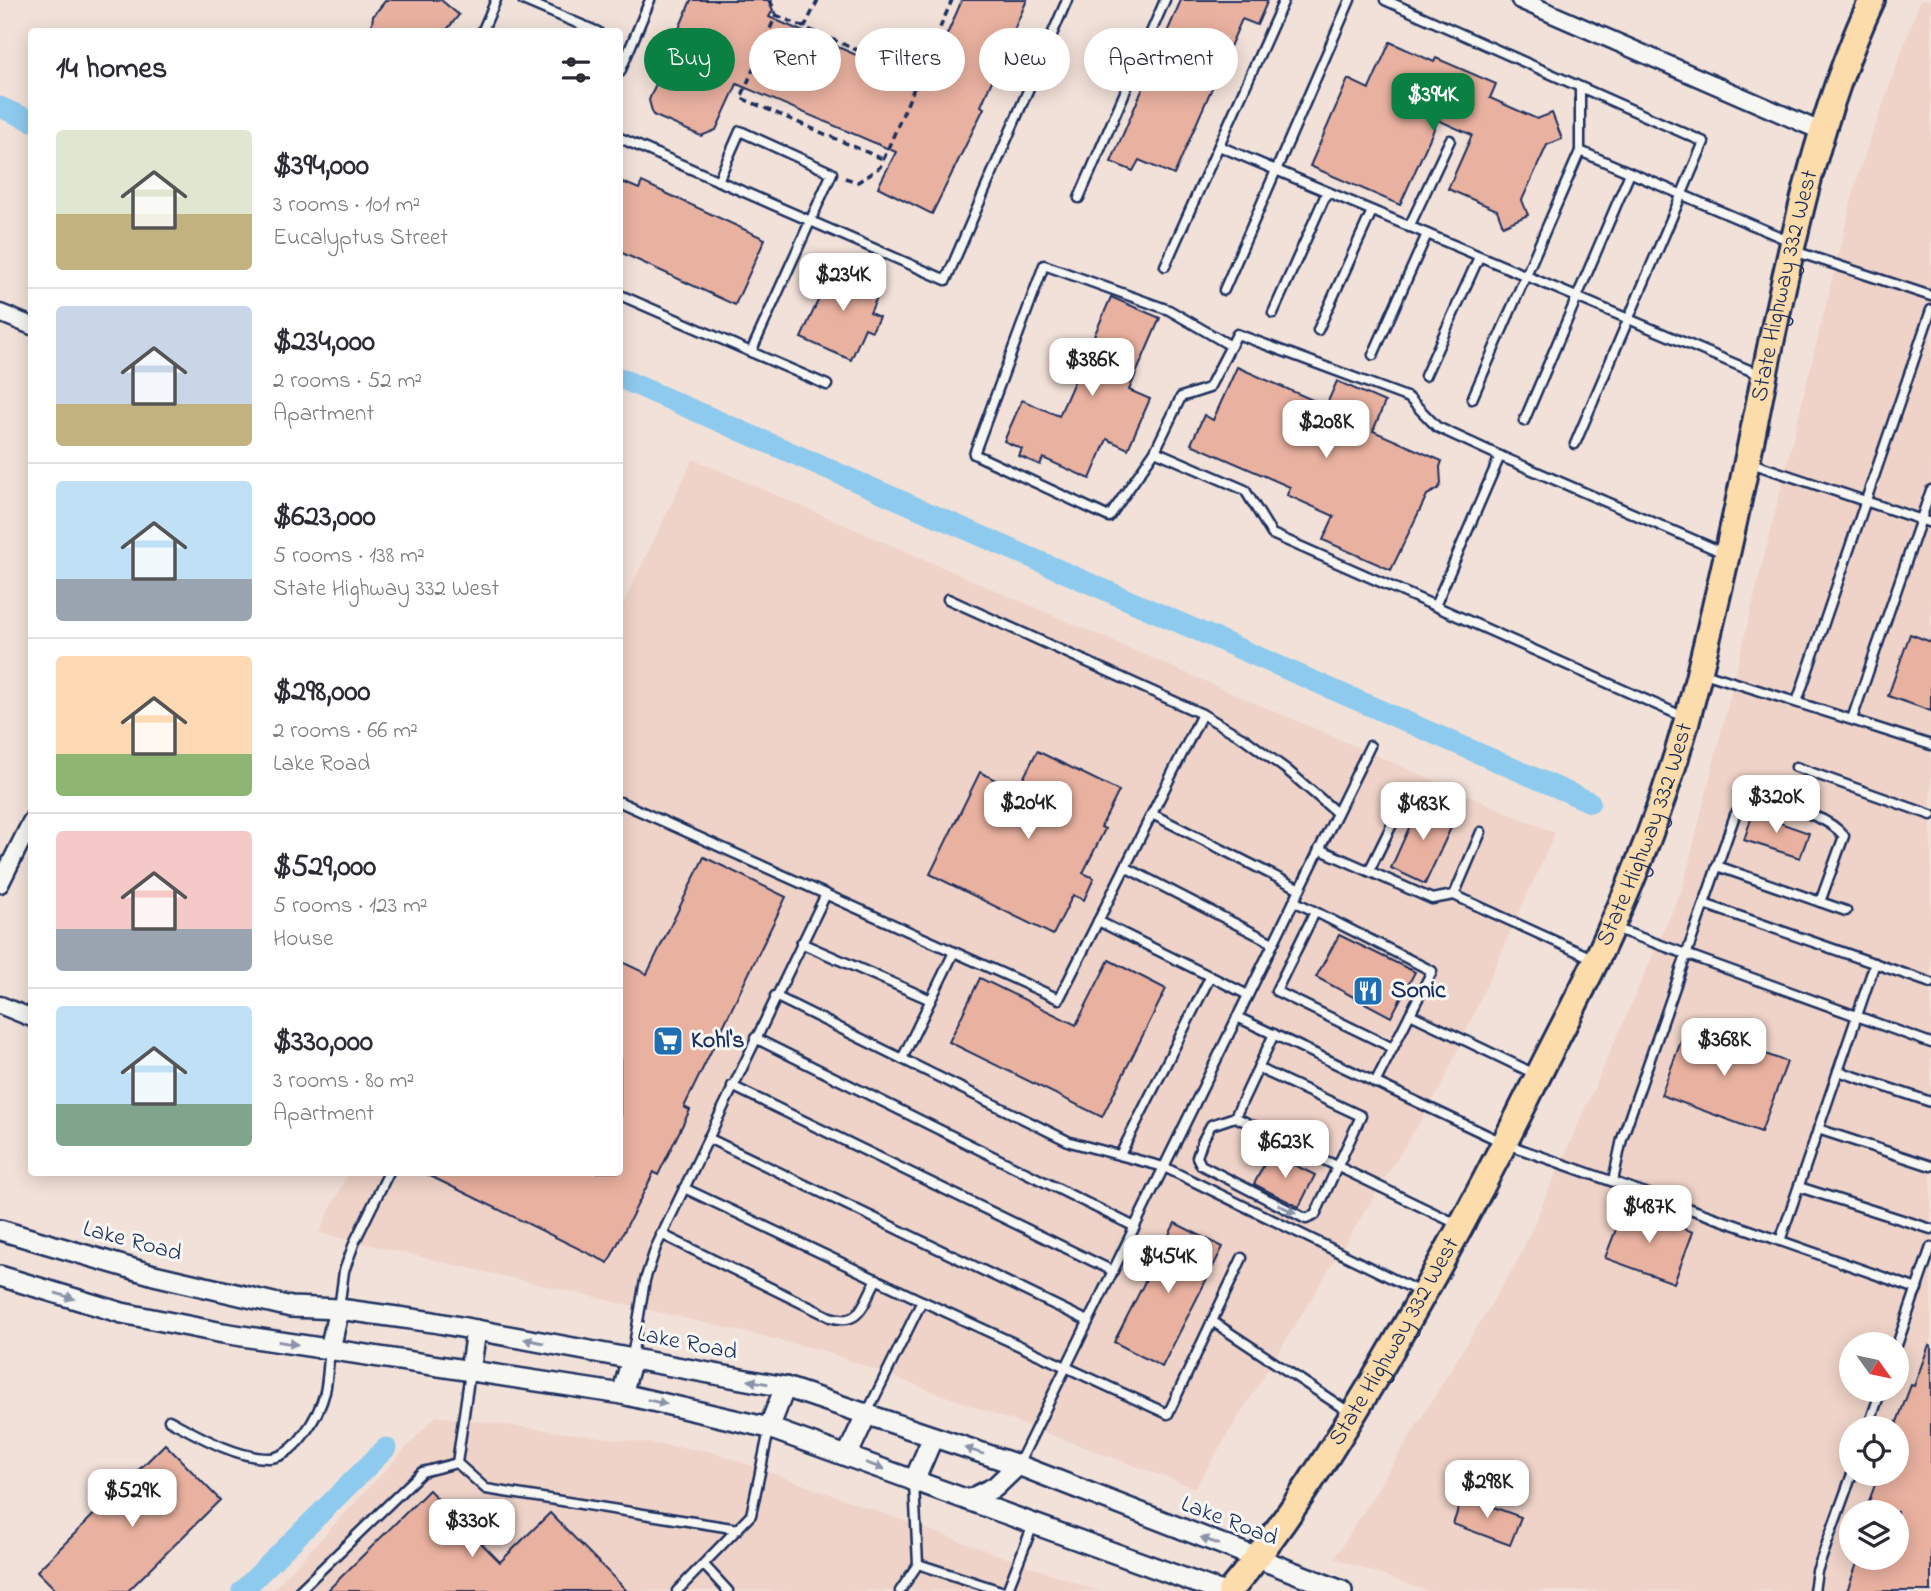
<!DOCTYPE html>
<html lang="en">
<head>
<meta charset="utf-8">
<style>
	body { margin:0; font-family:"Indie Flower",sans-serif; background:#f7f7f7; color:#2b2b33; height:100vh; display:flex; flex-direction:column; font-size:26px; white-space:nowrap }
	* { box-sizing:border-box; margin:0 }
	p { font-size:23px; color:#7c7c81 }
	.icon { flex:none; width:38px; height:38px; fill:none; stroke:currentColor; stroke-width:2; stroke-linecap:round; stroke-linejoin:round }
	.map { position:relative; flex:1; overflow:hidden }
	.side { position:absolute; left:28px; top:28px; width:595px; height:1148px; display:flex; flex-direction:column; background:#fff; border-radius:7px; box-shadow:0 4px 18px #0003 }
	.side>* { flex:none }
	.banner { position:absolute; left:644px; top:28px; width:665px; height:63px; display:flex; gap:14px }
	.needle { width:46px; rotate:123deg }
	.tools { position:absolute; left:1839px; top:1332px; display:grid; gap:14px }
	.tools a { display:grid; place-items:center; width:70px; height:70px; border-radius:50%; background:#fff; box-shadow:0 4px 18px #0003; font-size:35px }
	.price { position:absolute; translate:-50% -60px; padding:0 16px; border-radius:14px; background:#fff; color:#222; font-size:23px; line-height:46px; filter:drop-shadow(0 2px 4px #0008) }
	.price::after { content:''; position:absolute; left:50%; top:42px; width:21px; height:16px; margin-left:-10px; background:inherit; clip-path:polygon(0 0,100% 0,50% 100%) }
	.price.current { background:#0b8043; color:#fff }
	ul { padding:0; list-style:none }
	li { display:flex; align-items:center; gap:21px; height:175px; padding:0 28px }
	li+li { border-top:2px solid #e1e1e2 }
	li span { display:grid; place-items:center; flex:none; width:196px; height:140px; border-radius:7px; color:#555 }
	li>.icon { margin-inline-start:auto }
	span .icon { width:84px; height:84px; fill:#fffc; stroke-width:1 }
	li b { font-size:30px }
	h2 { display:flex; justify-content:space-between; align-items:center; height:84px; padding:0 28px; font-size:30px }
	.tag { padding:0 24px; border-radius:32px; background:#fff; box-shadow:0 4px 18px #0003; font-size:24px; line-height:63px }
	.tag.current { background:#0b8043; color:#fff }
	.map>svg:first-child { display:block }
	.built { fill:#efd3c8; fill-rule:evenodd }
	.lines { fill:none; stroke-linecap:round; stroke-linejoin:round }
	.canal { stroke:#8ecaee; stroke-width:21 }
	.building { fill:#e9b1a0; stroke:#1b2f5e; stroke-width:2 }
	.service-casing { stroke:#1b2f5e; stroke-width:13 }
	.minor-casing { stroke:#1b2f5e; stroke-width:21 }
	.tertiary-casing { stroke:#1b2f5e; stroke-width:24 }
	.primary-casing { stroke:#1b2f5e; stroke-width:30 }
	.path { stroke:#1b2f5e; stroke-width:3.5; stroke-dasharray:7 5; stroke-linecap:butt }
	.service { stroke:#f6f6f2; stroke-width:8 }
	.minor { stroke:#f6f6f2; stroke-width:16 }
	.tertiary { stroke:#f6f6f2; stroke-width:19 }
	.primary { stroke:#fddcac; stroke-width:24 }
	.oneway { fill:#8892a8 }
	.labels { text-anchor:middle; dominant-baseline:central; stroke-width:6; stroke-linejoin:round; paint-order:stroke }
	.street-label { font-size:24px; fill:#1b2f5e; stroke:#f6f6f2 }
	.poi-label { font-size:24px; font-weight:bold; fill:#1b2f5e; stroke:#f6f6f2; text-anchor:start }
</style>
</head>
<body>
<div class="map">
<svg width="1931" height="1591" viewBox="0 0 1931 1591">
	<rect width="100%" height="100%" fill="#f2e1d9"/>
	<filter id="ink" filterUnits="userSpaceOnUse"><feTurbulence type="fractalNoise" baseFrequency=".0143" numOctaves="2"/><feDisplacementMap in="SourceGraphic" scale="14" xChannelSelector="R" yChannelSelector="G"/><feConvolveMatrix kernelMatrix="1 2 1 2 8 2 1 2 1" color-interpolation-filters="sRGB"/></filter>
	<g filter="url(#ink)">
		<g class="built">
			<path d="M1920,0H1931V1591H1427L1335,1558L1517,1262L1683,887L1858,174ZM1852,1344H1897V1390H1852ZM1852,1428H1897V1474H1852ZM1852,1512H1897V1558H1852Z"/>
			<polygon points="693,459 1555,833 1440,1089 1195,1488 821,1350 319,1233 348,1173 620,1172 620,610"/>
			<polygon points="436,1416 710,1451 1099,1591 272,1591"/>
		</g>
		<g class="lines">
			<g class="canal">
				<polyline points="0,107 32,121"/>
				<polyline points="620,378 1590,802"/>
				<polyline points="242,1591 386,1448"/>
			</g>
		</g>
		<g class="building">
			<polygon points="386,0 441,0 459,15 445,32 371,32 373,16"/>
			<polygon points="691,0 768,0 773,10 769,17 925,85 962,0 1027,0 981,106 984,108 932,214 878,187 896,152 737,84 716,130 701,136 653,115 649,100"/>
			<polygon points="1181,0 1268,0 1257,25 1242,19 1174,175 1139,160 1133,171 1111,162"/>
			<polygon points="1390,42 1434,62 1436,58 1496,84 1490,98 1537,119 1552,113 1562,139 1547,145 1522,200 1528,215 1503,226 1497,210 1448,189 1472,135 1438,120 1400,205 1310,166 1348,79 1369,89"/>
			<polygon points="620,181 639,189 642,182 765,239 735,305 620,252"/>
			<polygon points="834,265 882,286 870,313 879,317 872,331 865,328 851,360 801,338"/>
			<polygon points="1111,297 1160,318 1129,390 1150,399 1128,449 1107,439 1090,479 1043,458 1040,465 1019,456 1022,449 1004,441 1022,400 1059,416"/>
			<polygon points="1237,367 1326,406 1337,381 1385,402 1373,431 1442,461 1440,467 1441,484 1438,489 1427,495 1391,570 1323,540 1334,516 1287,495 1290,487 1191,444 1204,415 1213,420"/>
			<polygon points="1910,634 1931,642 1931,711 1888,696"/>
			<polygon points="1037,751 1119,791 1101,827 1105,829 1083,873 1094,878 1084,900 1073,895 1053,935 930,874 980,772 1017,791"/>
			<polygon points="1421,801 1456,817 1425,884 1391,868"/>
			<polygon points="1754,810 1778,819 1777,822 1809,833 1800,858 1744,840"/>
			<polygon points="704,857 786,897 684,1107 690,1110 658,1175 654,1172 608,1263 422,1172 620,1172 620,961 647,974"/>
			<polygon points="1339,935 1415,972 1391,1017 1316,977"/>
			<polygon points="1109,960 1166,989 1102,1117 949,1042 980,978 1076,1025"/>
			<polygon points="1687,1025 1787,1062 1761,1132 1661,1095"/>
			<polygon points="1270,1153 1315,1175 1299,1207 1254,1184"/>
			<polygon points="1625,1206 1693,1232 1674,1283 1605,1258"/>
			<polygon points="1175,1223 1223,1247 1162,1367 1114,1342"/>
			<polygon points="1929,1345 1931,1346 1931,1591 1847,1591 1859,1558 1897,1558 1897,1512 1865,1512 1879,1474 1897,1474 1897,1422 1911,1385 1914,1386"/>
			<polygon points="165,1444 220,1500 128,1591 57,1591 37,1571"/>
			<polygon points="429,1490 500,1562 550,1513 627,1591 327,1591"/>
			<polygon points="1463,1496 1521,1517 1510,1545 1453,1524"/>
		</g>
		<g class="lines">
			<g class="service-casing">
				<g id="service">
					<polyline points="523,0 598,32"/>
					<polyline points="1385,0 1704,142 1575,444"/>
					<polyline points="482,32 496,0"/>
					<polyline points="620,72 650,0"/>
					<polyline points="620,138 946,280 1067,0"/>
					<polyline points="1219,146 1761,375"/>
					<polyline points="1580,151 1790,241"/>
					<polyline points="718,181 740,131 832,173 751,352"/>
					<polyline points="1079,198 1165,0"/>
					<polyline points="1409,227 1450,140"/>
					<polyline points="1794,251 1931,296"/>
					<polyline points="1165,266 1284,0"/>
					<polyline points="1224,290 1350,0"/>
					<polyline points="620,295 827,385"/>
					<polyline points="1273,313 1327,192"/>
					<polyline points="1318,330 1372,211"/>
					<polyline points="1373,355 1427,234"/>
					<polyline points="1425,376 1479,257"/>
					<polyline points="1472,399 1580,151 1580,87"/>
					<polyline points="1524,421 1630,173"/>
					<polyline points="1155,451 1109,517 974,454 1044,265 1169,310 1231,346"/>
					<polyline points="1751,463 1931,523"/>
					<polyline points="948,599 1202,714 1245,739 1287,770 1337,813"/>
					<polyline points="1435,606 1272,534 1245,490 1155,451 1181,397 1209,388 1237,334 1409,398 1437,427 1500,456"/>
					<polyline points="1704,673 1931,745"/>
					<polyline points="1797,702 1931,310"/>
					<polyline points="1684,717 1435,606 1500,456 1724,553"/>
					<polyline points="1852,719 1931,490"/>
					<polyline points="1796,767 1931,815"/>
					<polyline points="620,802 1059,999 1202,714"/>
					<polyline points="1152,814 1300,889"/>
					<polyline points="1319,849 1432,899 1454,895 1594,959"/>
					<polyline points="1717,866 1846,911"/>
					<polyline points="1125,867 1273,943"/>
					<polyline points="1369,871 1407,794"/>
					<polyline points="1454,895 1481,832"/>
					<polyline points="1294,901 1432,971 1375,1083"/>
					<polyline points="1704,904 1931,983"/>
					<polyline points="1315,912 1276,991 1393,1048"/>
					<polyline points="1098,921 1248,995"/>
					<polyline points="1614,928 1931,1043"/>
					<polyline points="801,943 931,1000"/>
					<polyline points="775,996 1070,1142 1164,1167 1422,1293"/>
					<polyline points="1410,1014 1537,1075"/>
					<polyline points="1237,1017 1506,1144 1917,1289"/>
					<polyline points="1274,1034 1235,1117 1459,1225"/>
					<polyline points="755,1038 1135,1227"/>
					<polyline points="902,1059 954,952"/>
					<polyline points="1838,1071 1931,1102"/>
					<polyline points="732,1086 1113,1271"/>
					<polyline points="1235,1117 1211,1125 1202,1142 1197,1157 1201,1165 1306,1219 1315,1215 1361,1116 1258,1068"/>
					<polyline points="1818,1129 1931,1166"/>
					<polyline points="708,1138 1088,1321"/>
					<polyline points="1120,1155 1210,977"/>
					<path d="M1613,1181L1622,1139L1735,815L1744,803L1755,799C1784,808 1824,812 1844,836L1820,902"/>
					<polyline points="1799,1187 1931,1229"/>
					<polyline points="684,1188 922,1301"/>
					<path d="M661,1234L830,1317C861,1327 863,1303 877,1279"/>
					<polyline points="1780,1241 1875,963"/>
					<polyline points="339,1309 344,1271 355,1241 389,1172"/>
					<polyline points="1212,1321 1349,1412"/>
					<polyline points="1897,1345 1931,1247"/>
					<polyline points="632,1357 645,1280 656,1247 826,894"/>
					<polyline points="470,1372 457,1463 486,1489 738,1529"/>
					<polyline points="867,1413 922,1301 1168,1414 1242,1258"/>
					<path d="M169,1420C197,1435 236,1458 269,1458C295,1458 319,1415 325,1392C328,1378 328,1363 330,1349"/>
					<polyline points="1868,1428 1881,1390"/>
					<polyline points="1019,1463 1370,746"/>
					<polyline points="914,1483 918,1564 1001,1591"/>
					<polyline points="704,1565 728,1591"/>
					<polyline points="299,1591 422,1472 457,1463"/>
					<polyline points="677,1591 751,1515 769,1430"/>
					<polyline points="900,1591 918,1564"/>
					<polyline points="1007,1591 1033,1525"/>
					<polyline points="1814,1591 1817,1571 1852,1474"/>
				</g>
			</g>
			<g class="minor-casing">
				<g id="minor">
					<polyline points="1520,0 1823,132"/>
					<polyline points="0,313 32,326"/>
					<polyline points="0,884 32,820"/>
					<polyline points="0,1005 32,1018"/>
				</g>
			</g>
			<g class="tertiary-casing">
				<g id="tertiary">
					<polyline points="0,1230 154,1275 291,1307 339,1309 433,1322 785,1387 1018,1465 1342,1591"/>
					<polyline points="0,1276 122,1313 223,1333 622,1394 769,1428 1219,1591"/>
					<polyline points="330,1349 339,1309"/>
					<polyline points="470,1372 476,1330"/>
					<polyline points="622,1394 632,1359"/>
					<polyline points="769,1428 785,1387"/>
					<polyline points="847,1456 867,1413"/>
					<polyline points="914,1481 933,1437"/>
					<polyline points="968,1500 995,1487 1018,1465"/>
				</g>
			</g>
			<g class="primary-casing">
				<g id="primary">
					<path id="s1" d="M1230,1591C1288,1522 1335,1445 1381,1368C1437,1272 1489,1176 1538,1076C1562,1027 1589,979 1611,928C1648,846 1678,761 1699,674C1724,572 1746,470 1766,367C1791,246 1819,112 1872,0"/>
				</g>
			</g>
			<g class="path">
				<polyline points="770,0 776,15 741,98 883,159"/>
				<polyline points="776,15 919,77"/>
				<polyline points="804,28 818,0"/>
				<polyline points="845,178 858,182 880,167 952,0"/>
			</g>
			<use href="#service" class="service"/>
			<use href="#minor" class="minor"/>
			<use href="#tertiary" class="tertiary"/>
			<use href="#primary" class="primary"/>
		</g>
		<defs><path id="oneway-solid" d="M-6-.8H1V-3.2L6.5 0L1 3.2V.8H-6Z" transform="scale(1.75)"/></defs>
		<g class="oneway">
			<use href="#oneway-solid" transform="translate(1287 1209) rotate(27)"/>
			<use href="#oneway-solid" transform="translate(65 1296) rotate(17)"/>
			<use href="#oneway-solid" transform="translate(534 1341) rotate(-169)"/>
			<use href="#oneway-solid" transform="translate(288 1343) rotate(9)"/>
			<use href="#oneway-solid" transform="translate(758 1382) rotate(-170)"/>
			<use href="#oneway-solid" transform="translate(657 1402) rotate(13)"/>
			<use href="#oneway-solid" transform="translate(974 1451) rotate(-162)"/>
			<use href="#oneway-solid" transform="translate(875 1466) rotate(20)"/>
			<use href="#oneway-solid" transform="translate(1210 1541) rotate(-159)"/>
		</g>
	</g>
	<defs>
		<g id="restaurant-square" transform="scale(1.575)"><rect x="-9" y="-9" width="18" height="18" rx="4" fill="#1f6fb2" stroke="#f6f6f2"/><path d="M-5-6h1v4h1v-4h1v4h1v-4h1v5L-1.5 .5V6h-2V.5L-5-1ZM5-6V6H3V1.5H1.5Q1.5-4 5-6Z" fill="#fff"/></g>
		<g id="supermarket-square" transform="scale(1.575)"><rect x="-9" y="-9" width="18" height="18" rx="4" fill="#1f6fb2" stroke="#f6f6f2"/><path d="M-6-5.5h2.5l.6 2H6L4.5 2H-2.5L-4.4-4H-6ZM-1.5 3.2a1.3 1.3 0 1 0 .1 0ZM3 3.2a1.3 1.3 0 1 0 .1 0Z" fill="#fff"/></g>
	</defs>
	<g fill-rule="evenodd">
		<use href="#restaurant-square" x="1368" y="991"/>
		<use href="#supermarket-square" x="668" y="1041"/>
	</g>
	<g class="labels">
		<g class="street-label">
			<text stroke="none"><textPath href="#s1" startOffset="1433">State Highway 332 West</textPath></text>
			<text stroke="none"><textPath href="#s1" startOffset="866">State Highway 332 West</textPath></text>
			<text transform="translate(132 1242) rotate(15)">Lake Road</text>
			<text stroke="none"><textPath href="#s1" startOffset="299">State Highway 332 West</textPath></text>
			<text transform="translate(687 1344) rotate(11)">Lake Road</text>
			<text transform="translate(1229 1522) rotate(21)">Lake Road</text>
		</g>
		<g class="poi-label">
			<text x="1391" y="991">Sonic</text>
			<text x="691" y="1041">Kohl's</text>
		</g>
	</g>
</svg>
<div class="tools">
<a><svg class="needle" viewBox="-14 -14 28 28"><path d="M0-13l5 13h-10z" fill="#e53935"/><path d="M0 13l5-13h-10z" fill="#7c7c81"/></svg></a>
<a><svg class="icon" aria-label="locate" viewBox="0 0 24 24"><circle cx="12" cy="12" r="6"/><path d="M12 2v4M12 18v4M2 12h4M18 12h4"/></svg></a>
<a><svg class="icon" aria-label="layers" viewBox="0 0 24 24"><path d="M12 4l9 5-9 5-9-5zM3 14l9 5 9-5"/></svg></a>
</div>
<b class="price current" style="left:1433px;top:133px">$394K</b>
<b class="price" style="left:843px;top:313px">$234K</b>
<b class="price" style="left:1092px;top:398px">$386K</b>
<b class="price" style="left:1326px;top:460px">$208K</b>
<b class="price" style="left:1776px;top:835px">$320K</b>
<b class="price" style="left:1028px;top:841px">$204K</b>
<b class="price" style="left:1423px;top:842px">$483K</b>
<b class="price" style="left:1724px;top:1078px">$368K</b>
<b class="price" style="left:1285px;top:1180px">$623K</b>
<b class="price" style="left:1649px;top:1245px">$487K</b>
<b class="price" style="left:1168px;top:1295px">$454K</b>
<b class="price" style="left:1487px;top:1520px">$298K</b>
<b class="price" style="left:132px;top:1529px">$529K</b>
<b class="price" style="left:472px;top:1559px">$330K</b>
<div class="banner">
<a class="tag current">Buy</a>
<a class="tag">Rent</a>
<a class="tag">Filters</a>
<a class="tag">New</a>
<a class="tag">Apartment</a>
</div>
<section class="side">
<h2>14 homes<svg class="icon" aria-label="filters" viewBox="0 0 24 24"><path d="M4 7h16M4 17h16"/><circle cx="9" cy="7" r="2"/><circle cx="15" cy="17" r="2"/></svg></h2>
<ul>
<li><span style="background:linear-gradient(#dfe7d0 60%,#c2b280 0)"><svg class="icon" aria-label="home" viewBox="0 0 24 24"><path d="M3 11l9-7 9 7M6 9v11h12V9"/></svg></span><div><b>$394,000</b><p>3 rooms · 101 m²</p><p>Eucalyptus Street</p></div></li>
<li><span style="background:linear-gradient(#c9d6e8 70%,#c2b280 0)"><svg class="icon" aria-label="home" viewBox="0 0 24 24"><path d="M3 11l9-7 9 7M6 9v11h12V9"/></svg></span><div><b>$234,000</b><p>2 rooms · 52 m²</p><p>Apartment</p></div></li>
<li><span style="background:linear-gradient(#bfe0f5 70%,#9aa5b1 0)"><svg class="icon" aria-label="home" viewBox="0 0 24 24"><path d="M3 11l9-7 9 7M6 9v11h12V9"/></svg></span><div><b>$623,000</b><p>5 rooms · 138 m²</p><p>State Highway 332 West</p></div></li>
<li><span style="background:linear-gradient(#ffd9b3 70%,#8fb573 0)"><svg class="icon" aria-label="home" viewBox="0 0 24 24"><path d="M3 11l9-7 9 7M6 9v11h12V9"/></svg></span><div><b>$298,000</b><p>2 rooms · 66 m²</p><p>Lake Road</p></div></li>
<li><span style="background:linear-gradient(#f6c9c9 70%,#9aa5b1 0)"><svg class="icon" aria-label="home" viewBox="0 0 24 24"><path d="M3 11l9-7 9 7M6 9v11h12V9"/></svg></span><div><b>$529,000</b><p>5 rooms · 123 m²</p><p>House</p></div></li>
<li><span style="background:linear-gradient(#bfe0f5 70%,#7fa58c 0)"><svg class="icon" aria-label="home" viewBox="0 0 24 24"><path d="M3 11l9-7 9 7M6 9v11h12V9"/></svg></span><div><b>$330,000</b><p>3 rooms · 80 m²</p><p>Apartment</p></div></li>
</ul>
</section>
</div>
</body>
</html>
